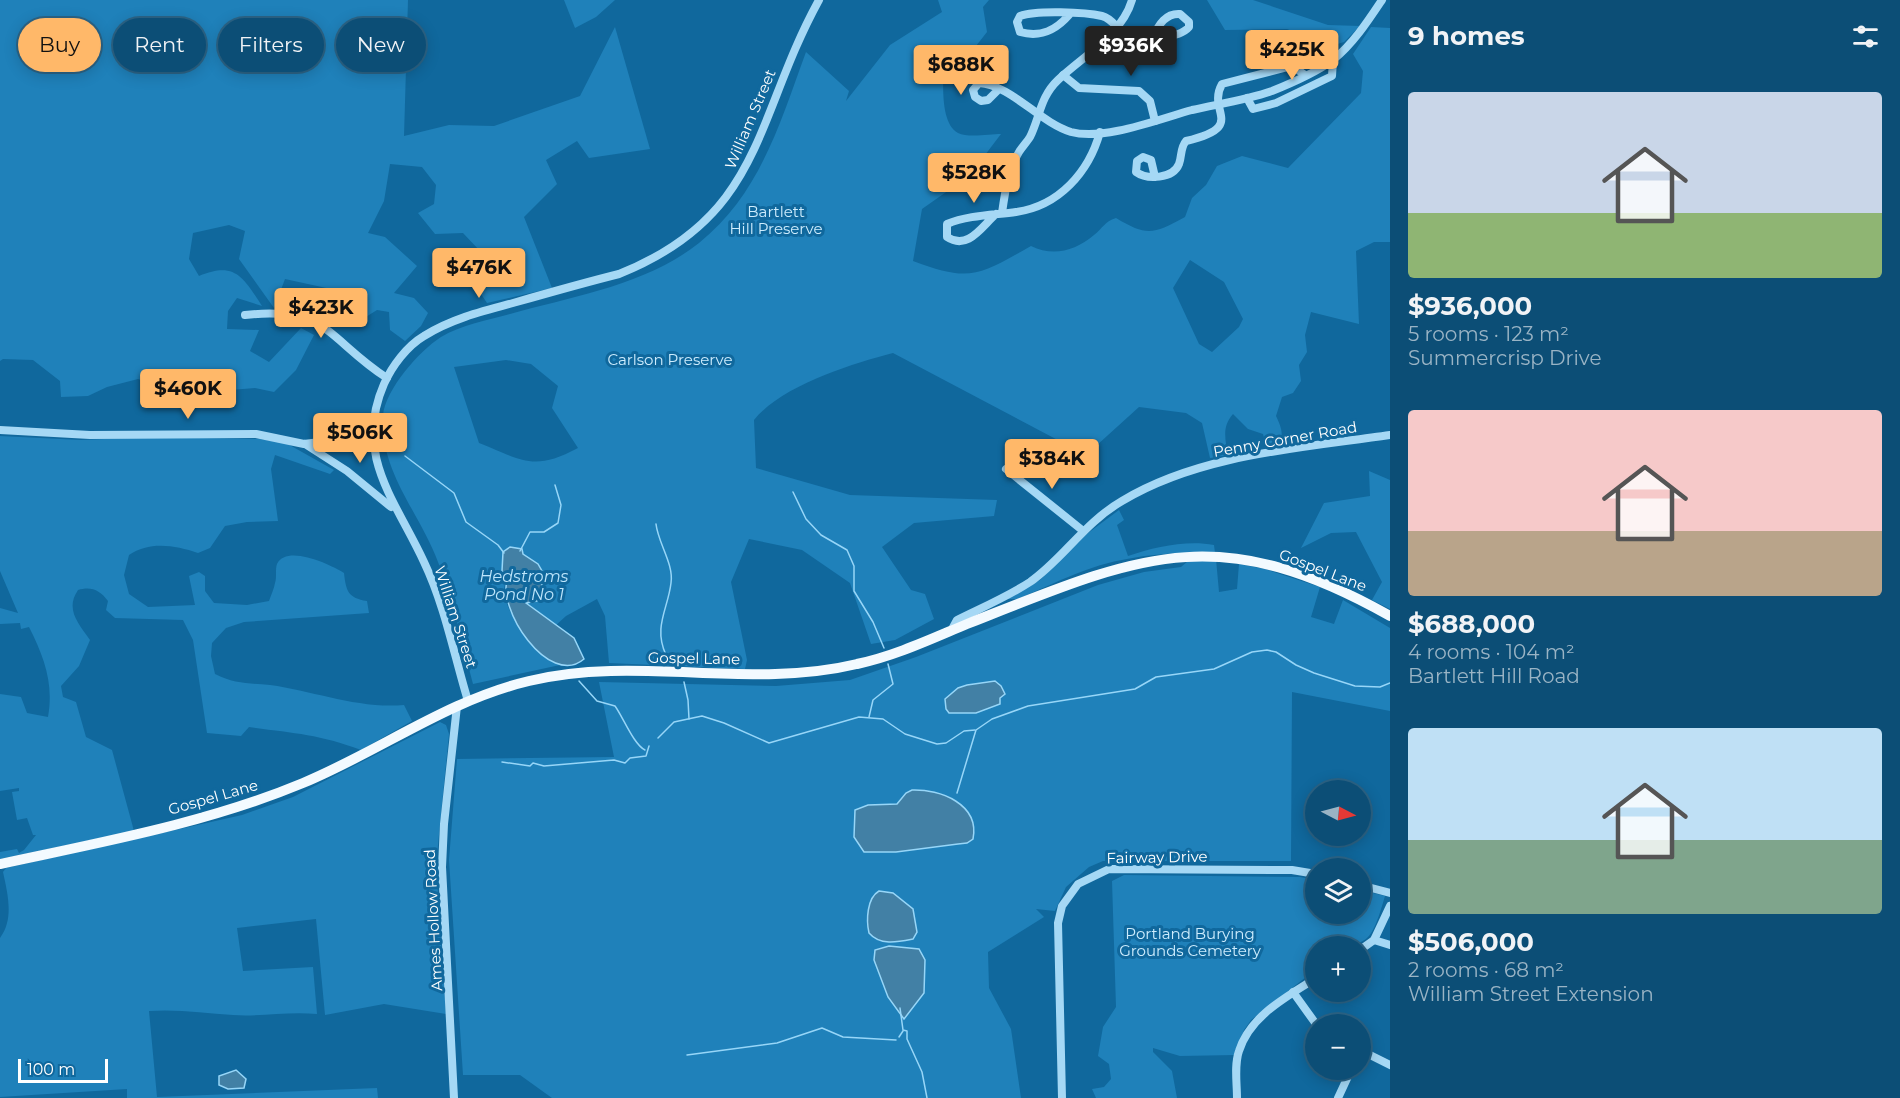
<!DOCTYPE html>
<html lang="en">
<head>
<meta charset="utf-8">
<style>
	body { margin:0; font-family:Montserrat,sans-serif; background:#15557b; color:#f1f3f6; height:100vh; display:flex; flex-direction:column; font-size:22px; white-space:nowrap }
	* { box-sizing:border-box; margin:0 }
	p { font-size:20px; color:#9ab4c5 }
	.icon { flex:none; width:33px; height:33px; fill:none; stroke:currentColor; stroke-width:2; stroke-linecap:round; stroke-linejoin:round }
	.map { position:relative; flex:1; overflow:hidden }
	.sheet { display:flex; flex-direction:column; background:#0c4e76; width:510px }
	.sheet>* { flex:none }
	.top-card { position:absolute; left:18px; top:18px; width:570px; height:54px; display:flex; gap:12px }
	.needle { width:39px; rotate:96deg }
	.tools { position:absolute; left:1305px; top:780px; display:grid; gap:12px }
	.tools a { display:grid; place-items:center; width:66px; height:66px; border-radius:50%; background:#0c4e76; box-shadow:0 3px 15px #0003,0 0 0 2px #2c6588; font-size:30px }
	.scale { position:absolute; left:18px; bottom:15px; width:90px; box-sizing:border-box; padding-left:6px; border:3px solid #fff; border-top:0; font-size:16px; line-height:21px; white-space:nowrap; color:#fff; -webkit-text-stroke:4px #10689d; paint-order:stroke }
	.price { position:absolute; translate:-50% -51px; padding:0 14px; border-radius:6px; background:#ffb869; color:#111; font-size:20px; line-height:39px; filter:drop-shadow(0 2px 3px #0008) }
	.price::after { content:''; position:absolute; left:50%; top:36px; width:18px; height:14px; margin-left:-9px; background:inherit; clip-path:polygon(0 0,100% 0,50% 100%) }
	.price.current { background:#222; color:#fff }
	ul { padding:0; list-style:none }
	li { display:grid; align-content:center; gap:12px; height:318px; padding:0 18px }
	li span { display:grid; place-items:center; height:186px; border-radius:6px; color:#555 }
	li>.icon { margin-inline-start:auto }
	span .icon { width:108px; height:108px; fill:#fffc; stroke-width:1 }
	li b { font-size:26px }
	h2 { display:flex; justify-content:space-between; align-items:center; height:72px; padding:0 18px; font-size:26px }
	.tag { padding:0 21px; border-radius:27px; background:#0c4e76; box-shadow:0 3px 15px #0003,0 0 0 2px #2c6588; font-size:21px; line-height:54px }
	.tag.current { background:#ffb869; color:#111 }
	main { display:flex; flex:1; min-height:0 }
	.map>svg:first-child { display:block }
	.green { fill:#1f81ba; fill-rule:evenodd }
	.water { fill:#4280a5; stroke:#97d6f8; stroke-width:1.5 }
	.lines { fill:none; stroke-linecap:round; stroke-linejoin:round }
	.stream { stroke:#97d6f8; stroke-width:1.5 }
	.minor { stroke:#a5d8f5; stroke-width:8 }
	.major { stroke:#f3faff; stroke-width:10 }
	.labels { text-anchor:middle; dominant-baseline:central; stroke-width:6; stroke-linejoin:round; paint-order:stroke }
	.street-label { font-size:15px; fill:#fff; stroke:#10689d }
	.park-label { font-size:15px; fill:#ceedfe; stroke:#10689d }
	.water-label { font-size:16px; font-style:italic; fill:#bee6fc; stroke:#10689d }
</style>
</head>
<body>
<main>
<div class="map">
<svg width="1390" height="1098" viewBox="0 0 1390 1098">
	<rect width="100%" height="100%" fill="#10689d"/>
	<g class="green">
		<path d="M0,0H408L404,136L449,125L494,126L580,96L615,27L650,149L589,158L577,141L546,160L557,184L524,217L552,288L487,303L469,276L480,251L463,233L435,234L418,213L434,204L436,185L422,167L390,164L384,201L368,233L385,237L417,266L394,293L414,298L428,313L421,326L405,341L390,330L389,312L377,310L350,327L336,323L346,299L340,291L285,279L274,308L239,259L245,231L229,225L193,233L189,259L199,276C235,261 243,277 262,306L237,298L228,311L227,329L259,330L250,351L269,362L301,328L314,335L296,370L274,392L255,388L181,394L138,379L107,387L88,396L61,397L60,381L33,360L3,359L0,361Z"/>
		<polygon points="564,0 615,0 596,17 575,28"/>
		<path d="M938,0H989L983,7L987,32L976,46L944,55C944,75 938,122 958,133C968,138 990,134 1001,134L969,176L922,209L913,261C971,283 979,275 1031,246C1053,257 1075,251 1094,235C1103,228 1104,222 1116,218C1148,237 1153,234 1185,217L1192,198L1206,185L1217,166L1242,156L1288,168L1361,93L1363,71L1353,54L1371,27L1390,28V242H1374L1356,251L1359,324L1311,312L1305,335L1307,352L1299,365L1301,381L1293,393L1282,397L1276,416C1282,429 1285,436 1276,449H1267L1263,434L1248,429L1233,414C1222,426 1225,439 1228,455L1210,458L1202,423L1186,413L1139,407L1086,455L893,353C851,364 781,386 754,420L756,468L850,495L997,500L994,516L914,523L882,547L911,590L925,594L934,619L895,640L871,644L850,583L802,550L749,539L731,582L747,660L745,669L609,663L605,616L597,599L566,616L555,626L526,603L542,596V571L523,554C516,564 503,579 504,592C506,615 538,657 560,665L473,684C462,644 453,601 438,562C420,513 379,471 383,415C386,389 419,351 441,337C461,325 488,320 510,314C574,296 646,285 699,243C760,194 780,123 806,52L849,91L846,101L890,45L942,12ZM1190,260L1224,282L1243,319L1239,327L1212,352L1199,344L1173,288ZM506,360L531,364L558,386L552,408L578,448C533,472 522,460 479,443L454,367Z"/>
		<polygon points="1207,0 1253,0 1328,25 1360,26 1344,42 1331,46 1287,29 1225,30"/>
		<path d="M0,436L81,440L149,437L260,439L286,443L334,470L330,474L275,455L271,469L278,521L247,522L225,526L210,548L198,553C175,545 149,541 129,555L124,575L129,594L148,607L195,605L189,576L199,572L205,576V591L214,603L247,605L269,601C271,595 274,589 275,583C277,577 275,569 277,564C287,544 331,565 344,573C346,591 348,598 367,601L369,613L244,622L226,628L212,643L211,656L215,674C234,684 249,683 270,685C314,691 358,709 404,705L412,721L361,750C319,734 292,733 249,727L241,736L207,733L193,640L183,620L115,618L106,610L108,601C100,590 91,586 78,590C65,609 78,623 90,640L79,666L61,686L63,697L76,702L86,737L112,750L134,831L0,859V852L17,849L19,853L24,850L36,835H33L27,818L17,820L12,792L19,791V788L0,791V694L21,697L27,713L48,717C54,683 44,657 29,627L21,629L20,623L0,624V608L18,613L0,571Z"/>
		<polygon points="1369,471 1390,480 1390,609 1372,600 1382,582 1356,532 1331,533 1301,548 1324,503 1370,496"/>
		<path d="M1119,510L1124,520L1117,525L1128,556C1155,547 1186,540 1214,545L1215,553C1171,552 1128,555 1086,570C1063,578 1040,590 1017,599H1007L1040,580L1080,539Z"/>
		<polygon points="1216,559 1219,592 1237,589 1239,564 1265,569 1320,587 1311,617 1334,624 1343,600 1390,628 1390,711 1292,692 1291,861 1103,861 1089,867 1066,887 1055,911 1036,909 1044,917 988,952 989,988 1011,1029 1021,1098 552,1098 520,1075 463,1075 449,860 457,759 614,757 599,682 776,686 850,680 916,657 1098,585 1144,572 1181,567 1188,561"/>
		<path d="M440,722L446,725L449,734L436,865L446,1014L384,1004L325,1015L316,919L237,928L243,971L313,967L317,1014C288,1011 261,1017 233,1015C205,1013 177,1009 149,1011L157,1097L377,1088L378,1098H127V1089L0,1097V938C14,919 8,895 3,872L6,868L242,815L293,797Z"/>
		<path d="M1124,875L1300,877L1315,880L1316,914H1360L1361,890L1385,896C1370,947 1368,946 1316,946L1315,970L1251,1020L1244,1030L1235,1055L1180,1056L1153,1048V1052L1172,1071L1177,1098H1096L1092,1089L1104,1087L1111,1079L1109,1064L1098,1056L1103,1027L1116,1007L1112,881Z"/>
	</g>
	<g class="water">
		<path d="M510,547L522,549L523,554L538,564L542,571V596L537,601L526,603L574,638L584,659C549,689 495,607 508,577L502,571L503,552Z"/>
		<polygon points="995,681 1001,686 1005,694 1000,698 1000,704 976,713 949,713 946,709 945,699 958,688 967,685"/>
		<path d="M912,790C940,789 980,804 973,839L967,843L958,844L896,852H864L854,837L855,810L868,805L897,804L906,793Z"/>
		<path d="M879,891L893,893L913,909L917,932L913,939C898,942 880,946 869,933C866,920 867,898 879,891Z"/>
		<polygon points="889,946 919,949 925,960 924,993 904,1019 888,997 874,960 875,950"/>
		<polygon points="236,1070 246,1079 244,1088 228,1089 219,1085 219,1076"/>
	</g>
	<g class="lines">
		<g class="stream">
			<polyline points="405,456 454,493 466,522 498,545 504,553"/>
			<polyline points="793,492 806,519 821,535 847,550 854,566 854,591 873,622 884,648"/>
			<path d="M656,524C658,543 674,564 671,583C668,609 653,627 666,655L677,662L680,667"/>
			<polyline points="520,551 530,532 544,532 558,523 561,505 555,485"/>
			<path d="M579,681L597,701L615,706C623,717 634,745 645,750"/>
			<polyline points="684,682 688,700 689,719"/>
			<polyline points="869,717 873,700 893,684 888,664"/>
			<polyline points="658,738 674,722 702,716 724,723 769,743 859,717 883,719 905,734 937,744 946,743 964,731 975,730"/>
			<polyline points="502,762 530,766 533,763 544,766 614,760 625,763 630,758 646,756 649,746"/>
			<polyline points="957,793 976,730 992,719 1028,706 1135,689 1156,677 1214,669 1252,652 1267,650 1276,652 1296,665 1314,673 1355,686 1380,687 1390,683"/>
			<polyline points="900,1008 903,1030 907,1031 907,1039 922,1072 927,1098"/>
			<polyline points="899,1037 903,1031"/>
			<polyline points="687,1055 777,1043 822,1028 843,1037 896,1040"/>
		</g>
		<g class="minor">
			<path d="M1069,15C1056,30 1041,38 1020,32L1017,22L1020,16C1036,10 1085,12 1102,16C1114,19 1117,31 1127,35C1141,41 1179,39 1189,27V22L1180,14C1166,13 1159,24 1153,37"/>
			<polyline points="1063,75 1079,88 1139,91 1150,101 1155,121"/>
			<path d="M999,89L988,100L981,101L975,97L973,90L979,83C1011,85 1039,122 1071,132C1104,141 1159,119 1192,110C1218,104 1246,100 1272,91C1292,83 1315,73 1333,60C1353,44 1368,21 1382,0"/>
			<polyline points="1247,98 1253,109 1276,103 1332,76 1333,60"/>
			<path d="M1155,177L1151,160L1143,157L1137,161L1136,172C1147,180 1173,179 1179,164C1182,156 1180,148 1186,141C1248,126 1206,112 1222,84L1288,67L1295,68L1305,75"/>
			<path d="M1002,213C1005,192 1008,170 1019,152C1022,147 1027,142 1030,137C1040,117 1040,97 1058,80C1083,56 1122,35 1132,0"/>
			<path d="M996,214C982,226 968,251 947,237V224C968,215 994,215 1016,212C1059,206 1089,172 1100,132"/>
			<path d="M245,315C329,306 327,339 387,378"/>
			<polyline points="0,430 90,435 256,434 304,444 344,439 360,431 374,418"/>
			<polyline points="305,444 347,471 391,507"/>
			<polyline points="1006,469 1082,530"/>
			<path d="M951,631L957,620C981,608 1007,597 1030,582C1063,559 1084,523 1122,501C1200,454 1301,448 1390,435"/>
			<path d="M468,701C454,655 445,606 424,562C396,501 353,455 384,384C392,366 407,346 424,336C451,319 483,311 513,303C548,293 583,283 619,274C764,216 754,118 819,0"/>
			<polyline points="1360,885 1390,893"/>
			<polyline points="1374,940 1390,945"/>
			<polyline points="1360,950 1374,940 1390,906"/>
			<polyline points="1293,992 1316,1024"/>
			<polyline points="1360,1050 1390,1065"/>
			<polyline points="454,1098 442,867 444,824 457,706"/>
			<polyline points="1062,1098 1058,923 1062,906 1078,884 1109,869 1292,870 1316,874"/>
			<path d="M1237,1098C1237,1083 1234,1065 1239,1051C1250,1016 1286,997 1316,978"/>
			<polyline points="1338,1098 1351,1070"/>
		</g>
		<path class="major" d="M0,864C102,842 207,823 303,783C380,751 448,700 529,681C637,655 749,690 857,664C895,656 931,639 967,624C1139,556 1216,518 1390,616"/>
	</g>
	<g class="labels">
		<g class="street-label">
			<text transform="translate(750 119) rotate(-67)">William Street</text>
			<text transform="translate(1285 439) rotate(-10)">Penny Corner Road</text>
			<text transform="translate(1323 570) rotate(21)">Gospel Lane</text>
			<text transform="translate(456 617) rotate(72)">William Street</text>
			<text transform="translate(694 658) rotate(1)">Gospel Lane</text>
			<text transform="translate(213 797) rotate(-16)">Gospel Lane</text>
			<text transform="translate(1157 857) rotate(-1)">Fairway Drive</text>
			<text transform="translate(433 920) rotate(-93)">Ames Hollow Road</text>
		</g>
		<g class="park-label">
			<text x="776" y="211">Bartlett<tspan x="776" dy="17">Hill Preserve</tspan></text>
			<text x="670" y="359">Carlson Preserve</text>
			<text x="1190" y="933">Portland Burying<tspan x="1190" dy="17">Grounds Cemetery</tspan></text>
		</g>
		<g class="water-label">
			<text x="524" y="576">Hedstroms<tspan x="524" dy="18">Pond No 1</tspan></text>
		</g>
	</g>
</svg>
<div class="tools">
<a><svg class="needle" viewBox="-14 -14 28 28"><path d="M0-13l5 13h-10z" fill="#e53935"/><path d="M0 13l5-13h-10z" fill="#9ab4c5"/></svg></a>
<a><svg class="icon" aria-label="layers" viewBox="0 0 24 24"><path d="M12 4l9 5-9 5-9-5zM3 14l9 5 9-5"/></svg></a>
<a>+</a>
<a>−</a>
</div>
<div class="scale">100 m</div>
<b class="price current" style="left:1131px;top:77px">$936K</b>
<b class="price" style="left:1292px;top:81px">$425K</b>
<b class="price" style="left:961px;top:96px">$688K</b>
<b class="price" style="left:974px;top:204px">$528K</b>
<b class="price" style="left:479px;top:299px">$476K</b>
<b class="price" style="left:321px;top:339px">$423K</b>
<b class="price" style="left:188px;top:420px">$460K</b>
<b class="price" style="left:360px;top:464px">$506K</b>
<b class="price" style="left:1052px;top:490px">$384K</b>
<div class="top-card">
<a class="tag current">Buy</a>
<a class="tag">Rent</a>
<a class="tag">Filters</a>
<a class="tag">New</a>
</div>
</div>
<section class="sheet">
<h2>9 homes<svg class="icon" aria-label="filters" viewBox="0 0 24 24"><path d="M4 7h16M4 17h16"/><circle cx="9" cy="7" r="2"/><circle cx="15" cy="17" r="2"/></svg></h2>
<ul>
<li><span style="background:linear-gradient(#c9d6e8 65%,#8fb573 0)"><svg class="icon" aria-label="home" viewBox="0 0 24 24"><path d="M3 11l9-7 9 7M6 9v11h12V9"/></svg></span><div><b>$936,000</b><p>5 rooms · 123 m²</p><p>Summercrisp Drive</p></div></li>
<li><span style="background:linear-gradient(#f6c9c9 65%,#b9a48a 0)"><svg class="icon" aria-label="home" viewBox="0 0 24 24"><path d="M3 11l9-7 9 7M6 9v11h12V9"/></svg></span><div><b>$688,000</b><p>4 rooms · 104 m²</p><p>Bartlett Hill Road</p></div></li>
<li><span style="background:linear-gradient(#bfe0f5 60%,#7fa58c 0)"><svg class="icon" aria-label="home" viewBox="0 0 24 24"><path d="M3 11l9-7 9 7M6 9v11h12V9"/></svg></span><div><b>$506,000</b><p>2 rooms · 68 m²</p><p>William Street Extension</p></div></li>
</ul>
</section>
</main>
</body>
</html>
